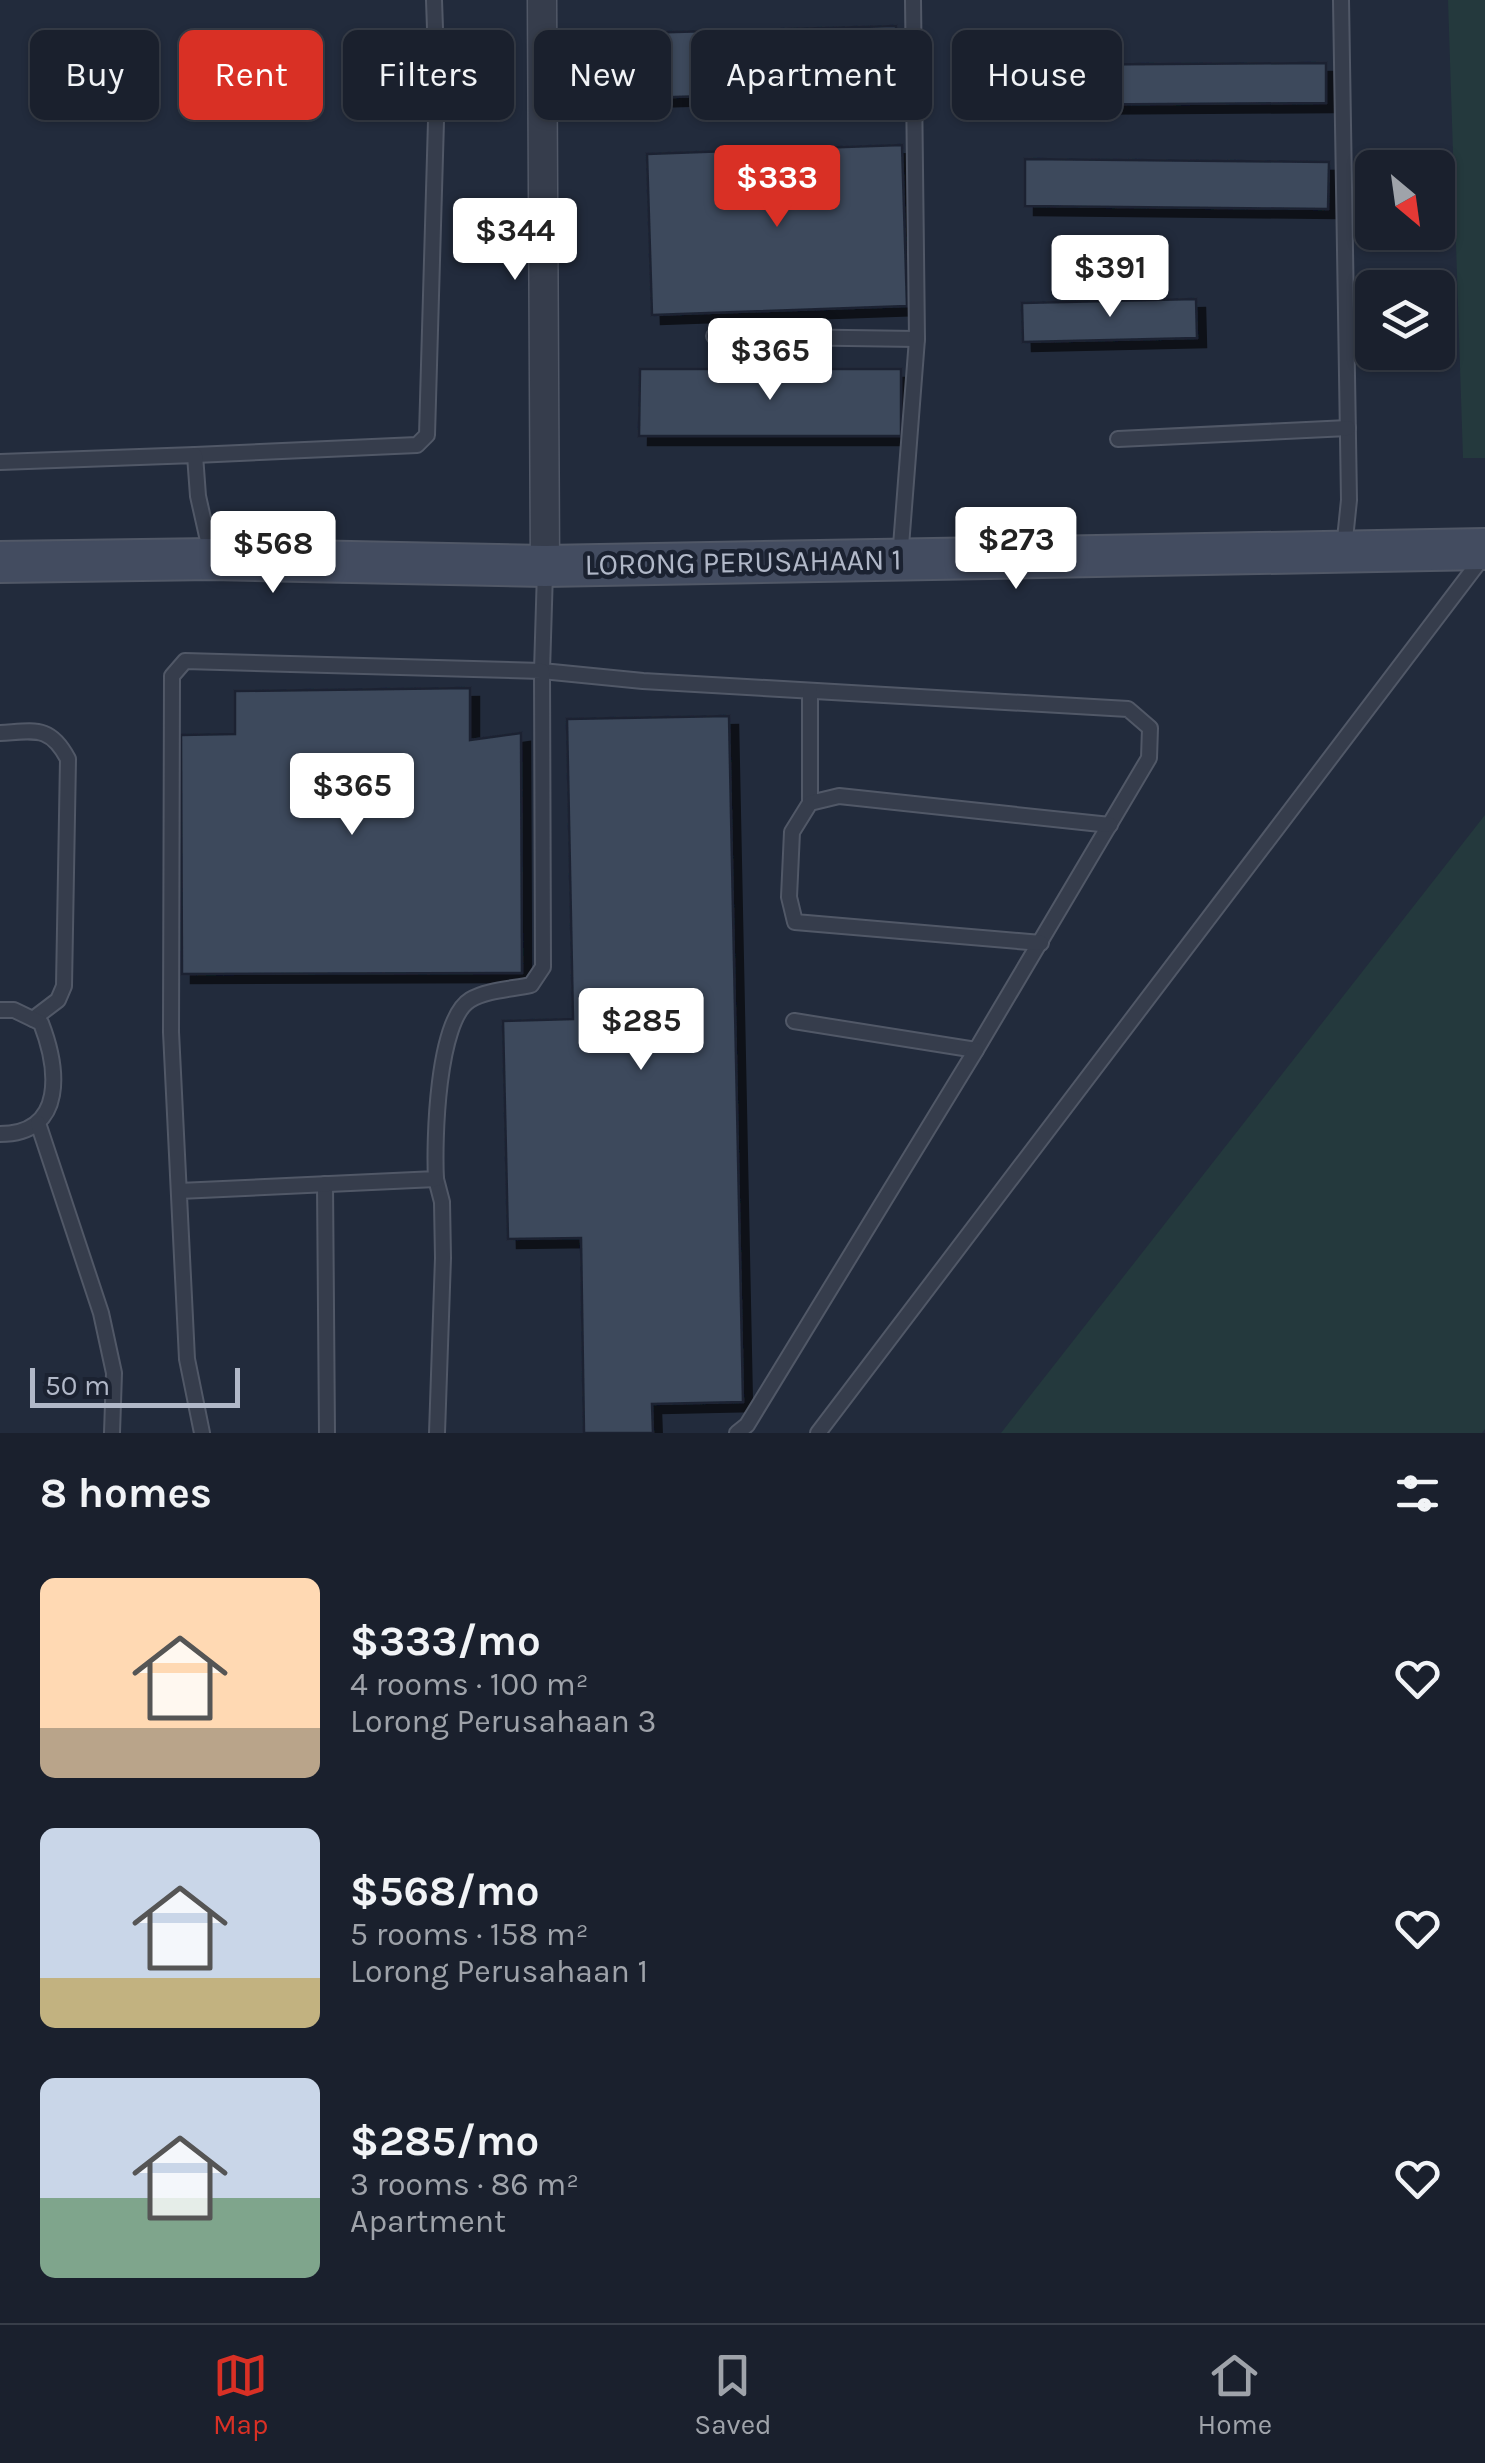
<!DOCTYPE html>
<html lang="en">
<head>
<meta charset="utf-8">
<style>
	body { margin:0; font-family:Karla,sans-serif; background:#272d39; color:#f1f3f6; height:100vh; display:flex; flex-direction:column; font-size:38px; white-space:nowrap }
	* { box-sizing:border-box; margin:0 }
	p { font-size:32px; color:#9fa3aa }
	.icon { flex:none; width:55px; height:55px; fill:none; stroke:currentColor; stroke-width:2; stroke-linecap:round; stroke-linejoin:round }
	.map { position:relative; height:1433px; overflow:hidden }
	.panel { display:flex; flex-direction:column; background:#1a202d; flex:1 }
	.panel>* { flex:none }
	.banner { position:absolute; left:30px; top:30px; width:1425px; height:90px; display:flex; gap:20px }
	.needle { width:65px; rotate:151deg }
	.tools { position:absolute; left:1355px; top:150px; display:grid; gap:20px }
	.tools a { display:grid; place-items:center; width:100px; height:100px; border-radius:15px; background:#1a202d; box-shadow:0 2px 8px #0004,0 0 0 2px #383e49; font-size:50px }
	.scale { position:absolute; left:30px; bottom:25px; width:210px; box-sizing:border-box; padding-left:10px; border:5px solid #b1b8c8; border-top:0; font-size:28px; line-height:35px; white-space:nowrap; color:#b1b8c8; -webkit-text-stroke:8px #1b2231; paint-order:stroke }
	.price { position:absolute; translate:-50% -85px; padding:0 22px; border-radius:10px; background:#fff; color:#222; font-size:32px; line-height:65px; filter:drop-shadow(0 2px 5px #0008) }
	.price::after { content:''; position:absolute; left:50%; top:60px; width:30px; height:22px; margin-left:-15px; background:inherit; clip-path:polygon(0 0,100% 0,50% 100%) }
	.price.selected { background:#d93025; color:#fff }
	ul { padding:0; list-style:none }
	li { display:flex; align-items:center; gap:30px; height:250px; padding:0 40px }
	li span { display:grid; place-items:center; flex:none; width:280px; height:200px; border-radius:15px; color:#555 }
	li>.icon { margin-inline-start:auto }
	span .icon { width:120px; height:120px; fill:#fffc; stroke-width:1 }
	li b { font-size:42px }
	h2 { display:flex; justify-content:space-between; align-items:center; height:120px; padding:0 40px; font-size:42px }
	.pill { padding:0 35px; border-radius:15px; background:#1a202d; box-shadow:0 2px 8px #0004,0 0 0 2px #383e49; font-size:35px; line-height:90px }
	.pill.selected { background:#d93025; color:#fff }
	.menu { display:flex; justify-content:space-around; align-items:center; height:140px; border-top:2px solid #383e49; background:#1a202d; font-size:28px; color:#9fa3aa }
	.menu a { display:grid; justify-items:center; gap:5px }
	.menu .selected { color:#d93025 }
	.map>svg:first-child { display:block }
	.green { fill:#24393d }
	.building { fill:#3d495c; stroke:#1d2433; stroke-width:2.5; filter:url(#shadow) }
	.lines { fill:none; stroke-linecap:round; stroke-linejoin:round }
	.lane-casing { stroke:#515867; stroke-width:18 }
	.street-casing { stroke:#515867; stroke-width:31 }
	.secondary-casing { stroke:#515867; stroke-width:44 }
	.lane { stroke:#363d4c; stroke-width:14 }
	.street { stroke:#363d4c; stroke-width:28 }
	.secondary { stroke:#434c60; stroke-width:40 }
	.labels { text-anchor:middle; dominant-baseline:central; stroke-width:9; stroke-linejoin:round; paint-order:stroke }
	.street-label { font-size:30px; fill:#b1b8c8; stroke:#1b2231 }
</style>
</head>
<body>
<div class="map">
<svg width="1485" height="1433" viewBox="0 0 1485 1433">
	<defs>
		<filter id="shadow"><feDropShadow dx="9" dy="9" stdDeviation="0" flood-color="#0009"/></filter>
	</defs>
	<rect width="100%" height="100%" fill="#222b3c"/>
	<g class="green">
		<polygon points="1448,0 1485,0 1485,458 1463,458"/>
		<polygon points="1485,815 1485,1429 1482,1433 1001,1433"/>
	</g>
	<g class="building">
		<polygon points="896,26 897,90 642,98 640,33"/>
		<polygon points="1326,63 1326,103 1024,105 1024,65"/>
		<polygon points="902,145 907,306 652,315 647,154"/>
		<polygon points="1025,159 1329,162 1328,209 1025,206"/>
		<polygon points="1196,299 1197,338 1023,342 1022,303"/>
		<polygon points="640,369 901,369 901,436 639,436"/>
		<polygon points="470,688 470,740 521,733 522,973 182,974 181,735 235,734 235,691"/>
		<polygon points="729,716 743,1402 652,1404 653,1433 584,1433 581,1238 508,1239 503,1021 573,1019 567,719"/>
	</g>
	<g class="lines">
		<g class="lane-casing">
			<g id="lane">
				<polyline points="1341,0 1349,500 1344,549"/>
				<polyline points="714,336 917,339"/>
				<polyline points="1118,439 1348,428"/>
				<polyline points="195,455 417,445 427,435 437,86 434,0"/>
				<polyline points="0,462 195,455 198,496 211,554"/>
				<polyline points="900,559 917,339 913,0"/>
				<polyline points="545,571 542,671 643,681 1128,709 1150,728 1149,758 976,1050 794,1021"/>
				<path d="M0,733C35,731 50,725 68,759L64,986L58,1000L33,1019"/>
				<polyline points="810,803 810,691"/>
				<polyline points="1041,943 795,922 789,897 792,832 810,803 839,796 1110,825"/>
				<path d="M0,1010H14L41,1023C58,1067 67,1134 0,1134"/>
				<polyline points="38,1123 101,1313 114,1373 112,1433"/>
				<polyline points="436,1179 442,1202 443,1258 437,1433"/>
				<polyline points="325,1184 327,1433"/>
				<path d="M179,1191L436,1179C434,1141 437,1020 470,1000C486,990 513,989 531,985L543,967L542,671L185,661L172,676L171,1032L187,1359L202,1433"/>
				<polyline points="737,1433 747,1425 976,1050"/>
				<polyline points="818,1433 1482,558"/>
			</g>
		</g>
		<g class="street-casing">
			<polyline id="street" points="542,0 545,566"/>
		</g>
		<g class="secondary-casing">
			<polyline id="secondary" points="0,562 212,559 545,566 1485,549"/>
		</g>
		<use href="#lane" class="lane"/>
		<use href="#street" class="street"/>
		<use href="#secondary" class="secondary"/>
	</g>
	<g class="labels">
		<g class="street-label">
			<text transform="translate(743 562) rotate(-1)">LORONG PERUSAHAAN 1</text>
		</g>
	</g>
</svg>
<div class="tools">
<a><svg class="needle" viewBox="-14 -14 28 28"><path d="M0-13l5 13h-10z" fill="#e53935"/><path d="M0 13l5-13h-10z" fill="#9fa3aa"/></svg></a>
<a><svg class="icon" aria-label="layers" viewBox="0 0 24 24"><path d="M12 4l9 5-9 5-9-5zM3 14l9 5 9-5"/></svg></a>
</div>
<div class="scale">50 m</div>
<b class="price selected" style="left:777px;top:230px">$333</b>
<b class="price" style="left:515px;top:283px">$344</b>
<b class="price" style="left:1110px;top:320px">$391</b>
<b class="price" style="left:770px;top:403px">$365</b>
<b class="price" style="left:1016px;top:592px">$273</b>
<b class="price" style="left:273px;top:596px">$568</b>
<b class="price" style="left:352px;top:838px">$365</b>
<b class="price" style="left:641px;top:1073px">$285</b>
<div class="banner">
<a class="pill">Buy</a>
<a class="pill selected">Rent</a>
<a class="pill">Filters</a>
<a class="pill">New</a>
<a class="pill">Apartment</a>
<a class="pill">House</a>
</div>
</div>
<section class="panel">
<h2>8 homes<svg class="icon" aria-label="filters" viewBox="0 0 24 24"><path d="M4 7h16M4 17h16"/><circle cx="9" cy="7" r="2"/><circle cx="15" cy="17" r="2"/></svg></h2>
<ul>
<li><span style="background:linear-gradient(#ffd9b3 75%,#b9a48a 0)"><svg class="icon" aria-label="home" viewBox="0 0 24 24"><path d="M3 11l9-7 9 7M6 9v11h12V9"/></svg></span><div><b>$333/mo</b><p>4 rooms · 100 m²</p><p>Lorong Perusahaan 3</p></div><svg class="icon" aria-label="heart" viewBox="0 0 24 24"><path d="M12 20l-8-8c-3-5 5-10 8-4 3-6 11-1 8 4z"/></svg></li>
<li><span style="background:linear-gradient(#c9d6e8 75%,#c2b280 0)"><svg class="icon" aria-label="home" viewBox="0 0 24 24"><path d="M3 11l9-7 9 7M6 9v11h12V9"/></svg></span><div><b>$568/mo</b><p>5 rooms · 158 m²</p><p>Lorong Perusahaan 1</p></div><svg class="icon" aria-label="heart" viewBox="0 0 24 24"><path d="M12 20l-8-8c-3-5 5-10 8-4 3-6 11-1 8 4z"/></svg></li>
<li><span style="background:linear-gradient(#c9d6e8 60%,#7fa58c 0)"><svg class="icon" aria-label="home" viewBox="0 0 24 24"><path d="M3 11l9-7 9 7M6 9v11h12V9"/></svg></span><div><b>$285/mo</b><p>3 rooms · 86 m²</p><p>Apartment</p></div><svg class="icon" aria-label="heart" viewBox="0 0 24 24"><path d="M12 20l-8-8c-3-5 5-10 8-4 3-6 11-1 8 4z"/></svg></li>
</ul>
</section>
<nav class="menu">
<a class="selected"><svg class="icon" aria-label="map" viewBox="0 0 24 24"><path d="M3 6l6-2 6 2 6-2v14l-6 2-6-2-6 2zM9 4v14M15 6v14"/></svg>Map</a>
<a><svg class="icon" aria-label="saved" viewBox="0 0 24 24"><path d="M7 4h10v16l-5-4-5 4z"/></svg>Saved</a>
<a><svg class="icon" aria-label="home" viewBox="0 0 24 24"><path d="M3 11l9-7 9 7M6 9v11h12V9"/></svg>Home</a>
</nav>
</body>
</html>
